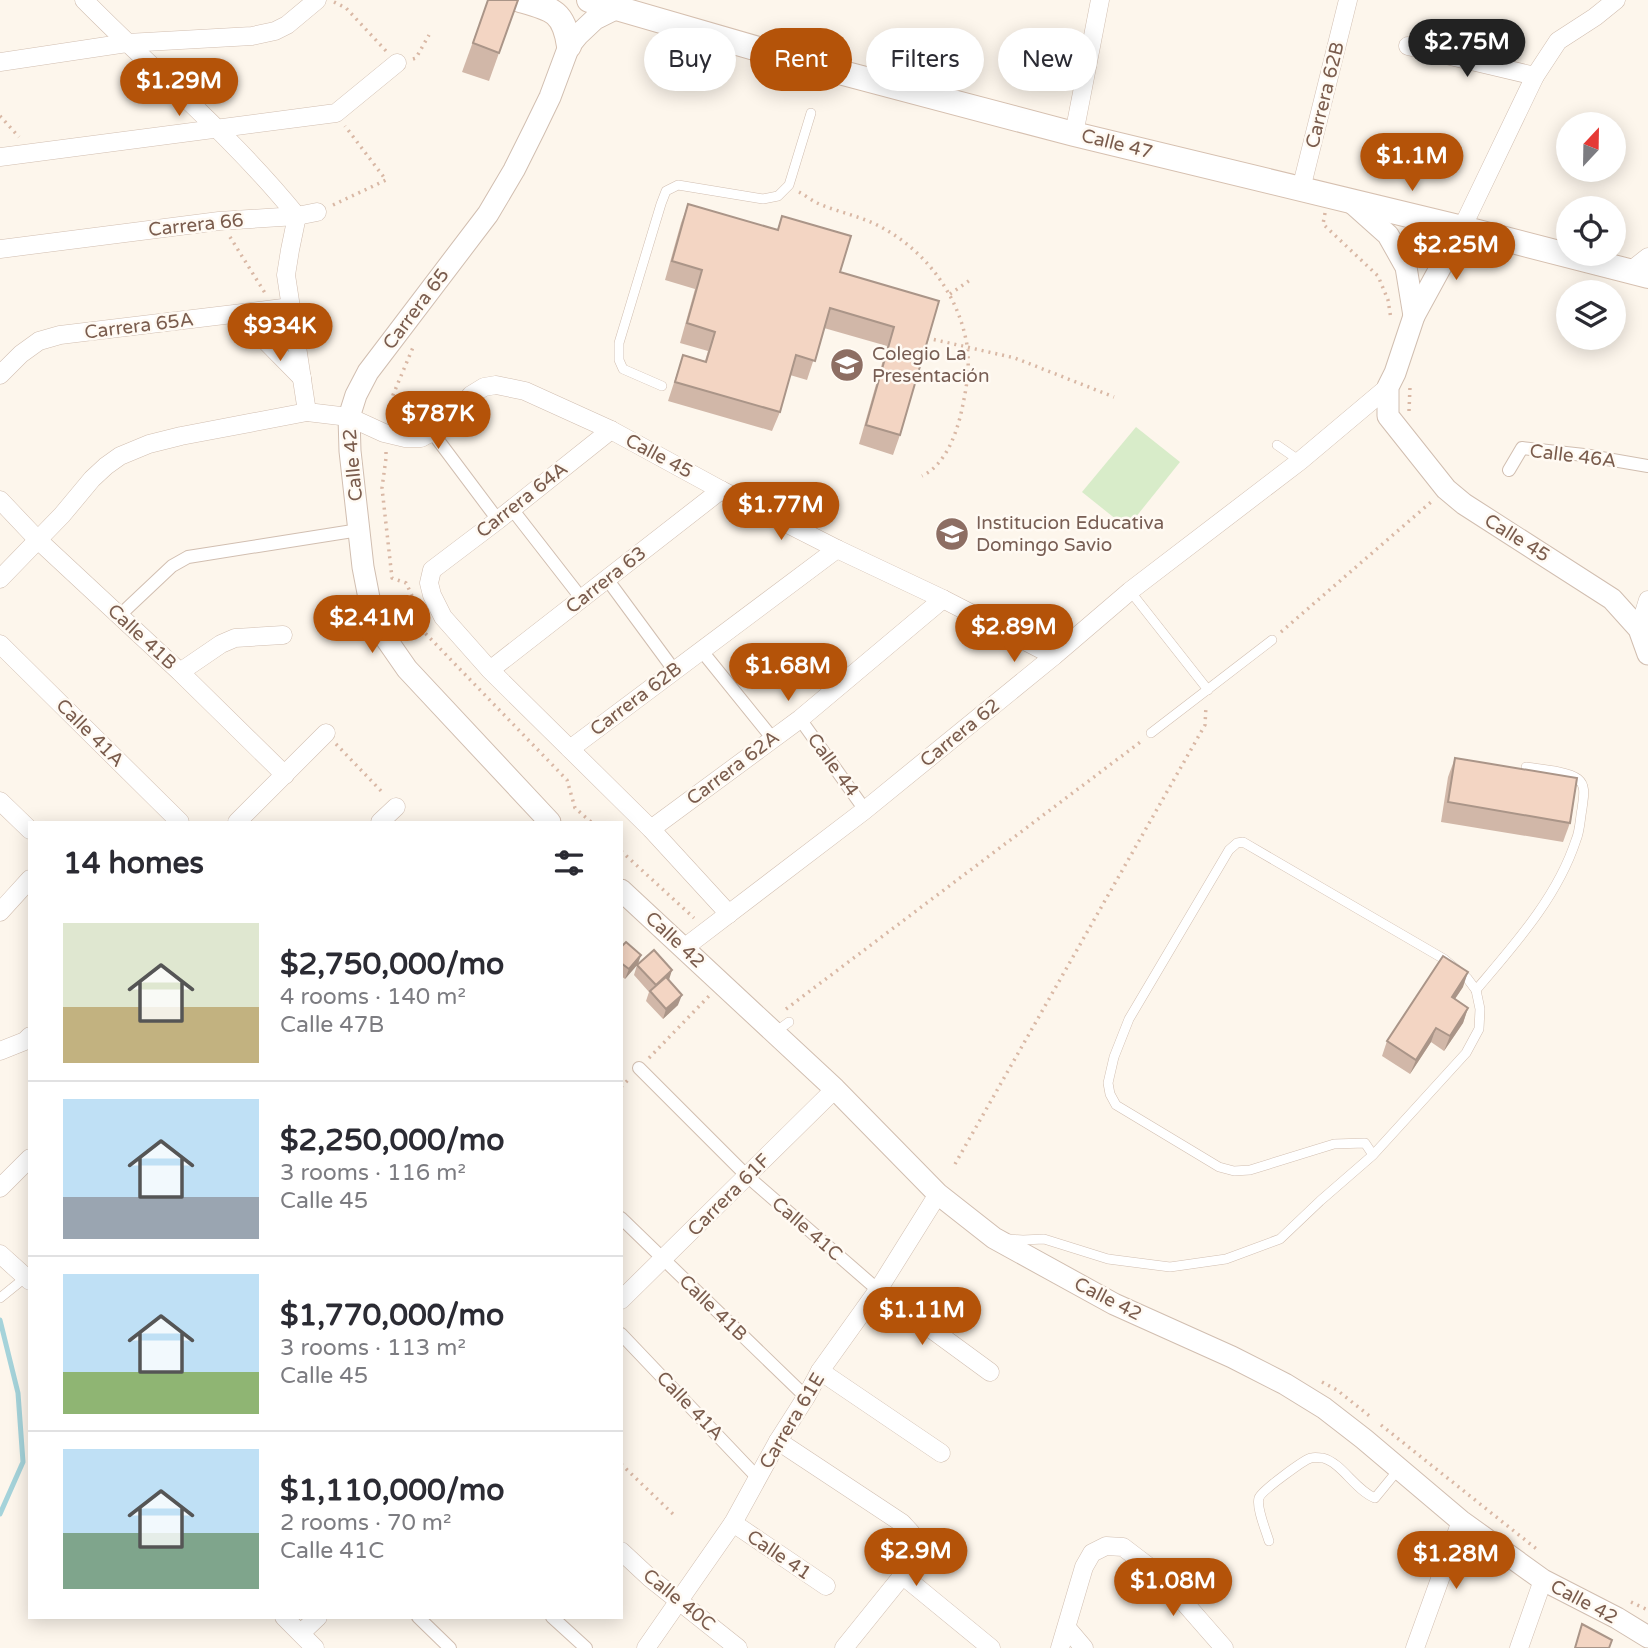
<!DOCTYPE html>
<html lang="en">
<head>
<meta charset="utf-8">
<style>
	body { margin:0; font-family:"Varela Round",sans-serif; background:#f2f2f3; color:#2b2b33; height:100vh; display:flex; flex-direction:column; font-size:26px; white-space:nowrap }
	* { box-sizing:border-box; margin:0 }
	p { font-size:23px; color:#7c7c81 }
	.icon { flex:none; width:38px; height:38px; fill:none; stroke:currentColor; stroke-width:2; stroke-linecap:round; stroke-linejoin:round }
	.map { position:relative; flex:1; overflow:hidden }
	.sheet { position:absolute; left:28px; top:821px; width:595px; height:798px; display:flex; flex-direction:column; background:#fff; border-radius:0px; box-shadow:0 4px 18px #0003 }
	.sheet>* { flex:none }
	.hud { position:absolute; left:644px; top:28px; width:665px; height:63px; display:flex; gap:14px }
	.needle { width:46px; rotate:22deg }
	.tools { position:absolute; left:1556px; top:112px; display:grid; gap:14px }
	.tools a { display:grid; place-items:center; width:70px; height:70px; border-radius:50%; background:#fff; box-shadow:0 4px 18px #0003; font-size:35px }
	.price { position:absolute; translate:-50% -60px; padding:0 16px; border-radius:24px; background:#b45309; color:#fff; font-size:23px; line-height:46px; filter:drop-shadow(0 2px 4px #0008) }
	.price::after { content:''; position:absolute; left:50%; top:42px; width:21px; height:16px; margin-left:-10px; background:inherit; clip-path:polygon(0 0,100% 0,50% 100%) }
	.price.selected { background:#222; color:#fff }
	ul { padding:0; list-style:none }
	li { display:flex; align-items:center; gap:21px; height:175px; padding:0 35px }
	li+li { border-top:2px solid #e1e1e2 }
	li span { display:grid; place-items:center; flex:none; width:196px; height:140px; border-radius:0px; color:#555 }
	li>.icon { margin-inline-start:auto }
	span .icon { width:84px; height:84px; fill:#fffc; stroke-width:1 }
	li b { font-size:30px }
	h2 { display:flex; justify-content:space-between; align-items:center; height:84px; padding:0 35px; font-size:30px }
	.tag { padding:0 24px; border-radius:32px; background:#fff; box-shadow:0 4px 18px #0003; font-size:24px; line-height:63px }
	.tag.selected { background:#b45309; color:#fff }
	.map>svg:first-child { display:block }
	.green { fill:#d8ecc9 }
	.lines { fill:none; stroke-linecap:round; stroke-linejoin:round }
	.stream { stroke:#a5d3da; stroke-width:5 }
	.service-casing { stroke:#d1beb0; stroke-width:10 }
	.pedestrian-casing { stroke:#d1beb0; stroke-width:14 }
	.minor-casing { stroke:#d1beb0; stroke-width:19 }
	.tertiary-casing { stroke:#d1beb0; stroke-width:23 }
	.secondary-casing { stroke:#d6c0b0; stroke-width:26 }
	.path { stroke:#d9b8a5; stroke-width:3.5; stroke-dasharray:2 5; stroke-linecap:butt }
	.service { stroke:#fff; stroke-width:9 }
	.pedestrian { stroke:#fff; stroke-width:12 }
	.minor { stroke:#fff; stroke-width:18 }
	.tertiary { stroke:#fff; stroke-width:21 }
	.secondary { stroke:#fff; stroke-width:24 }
	.wall { fill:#d1b7a8 }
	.shaded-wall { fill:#aa9588 }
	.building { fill:#f3d5c3; stroke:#aa9588; stroke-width:2 }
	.labels { text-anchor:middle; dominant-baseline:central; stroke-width:5; stroke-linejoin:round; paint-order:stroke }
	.street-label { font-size:19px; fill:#7a5c4d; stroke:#fffaf3 }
	.education-label { font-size:19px; fill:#785e54; stroke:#fffaf3; text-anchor:start }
</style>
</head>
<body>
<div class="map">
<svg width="1648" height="1648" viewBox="0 0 1648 1648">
	<rect width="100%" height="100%" fill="#fdf6ec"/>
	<polygon class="green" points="1136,427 1180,462 1127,528 1082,492"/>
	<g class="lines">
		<polyline class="stream" points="0,1320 18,1393 23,1462 0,1514"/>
		<g class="service-casing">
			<g id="service">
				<polyline points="662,386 623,369 619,360 619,343 661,204 666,191 678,185 763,199 778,196 789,185 811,113"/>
				<polyline points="1277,445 1300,461"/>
				<polyline points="1130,591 1208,690"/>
				<polyline points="1151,733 1272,640"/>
				<path d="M1476,990C1514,945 1557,898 1576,840C1580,831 1580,819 1582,809C1583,799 1587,786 1578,779C1568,771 1539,769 1526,767"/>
				<polyline points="774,1033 789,1022"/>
				<polyline points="1009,1239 1023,1240 1044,1239 1108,1259 1170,1267 1226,1259 1280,1239 1320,1201 1373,1155 1466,1053 1479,1029 1480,1009 1476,990 1467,978 1444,959 1243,842 1237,843 1229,850 1129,1019 1114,1057 1108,1083 1110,1094 1116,1105 1219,1167 1234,1171 1250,1170 1334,1144 1365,1143 1373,1155"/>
				<polyline points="0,1298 26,1277"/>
				<path d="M1269,1541C1266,1531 1256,1507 1259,1498C1261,1491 1305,1459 1311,1458C1315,1457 1319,1458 1323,1458C1342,1463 1355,1490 1375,1498L1398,1470"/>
			</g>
		</g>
		<g class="pedestrian-casing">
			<g id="pedestrian">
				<polyline points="432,432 498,520"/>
				<polyline points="1509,470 1522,448 1584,455 1648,466"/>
				<polyline points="512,509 582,599"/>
				<polyline points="607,579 674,670"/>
				<polyline points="120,615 172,566 188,557 359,530"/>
				<polyline points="701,650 773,739"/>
				<polyline points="800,719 865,810"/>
				<polyline points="639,1068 747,1176 878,1290"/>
				<polyline points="621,1218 806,1397"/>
				<polyline points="621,1334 758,1478"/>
				<polyline points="418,1617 450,1648"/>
				<polyline points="552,1617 586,1648"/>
			</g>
		</g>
		<g class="minor-casing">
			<g id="minor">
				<path d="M84,0C155,72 233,137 297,216L290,250L286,275L307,412"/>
				<polyline points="1408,46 1535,76"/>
				<polyline points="0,62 127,43 252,36 275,31 287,25 317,0"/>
				<polyline points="1074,134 1100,0"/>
				<polyline points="0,157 336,113 397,63"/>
				<polyline points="1301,189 1348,0"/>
				<polyline points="1462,228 1535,76 1558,41 1595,17 1616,0"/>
				<polyline points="0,249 219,221 297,216 317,212"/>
				<polyline points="1629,272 1648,257"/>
				<polyline points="239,314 302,378"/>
				<polyline points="0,375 21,354 39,341 60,335 291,307"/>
				<polyline points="611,430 498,520 432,570 429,583 432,595 443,617 490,670 651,829 729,914"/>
				<polyline points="0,500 37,539 180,672 285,775"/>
				<polyline points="0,579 62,515 92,479 106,466 120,456 149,444 181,436 307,412 349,417 384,433 405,438 421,438 432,432 459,410 471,395 484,387 496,385 525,391 611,430 721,490 837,549 943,599 1054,656"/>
				<polyline points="1639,629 1648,600"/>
				<polyline points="0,644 180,822"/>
				<polyline points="490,670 721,490"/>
				<polyline points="180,672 221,644 235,638 283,635"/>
				<polyline points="570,749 837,549"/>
				<polyline points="0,801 30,830"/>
				<polyline points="237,822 326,733"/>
				<polyline points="380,822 396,807"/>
				<polyline points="651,829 800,719 943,599"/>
				<polyline points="0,912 30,879"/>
				<polyline points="684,948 865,810 1054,656 1130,591 1300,461 1388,387"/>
				<polyline points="0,1051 25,1041 30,1036"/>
				<polyline points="0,1188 30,1158"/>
				<polyline points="0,1254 30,1281"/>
				<polyline points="878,1290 990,1372"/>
				<polyline points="621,1300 835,1089"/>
				<polyline points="820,1371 941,1453"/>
				<path d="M778,1441L902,1523C913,1535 918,1538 919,1555L844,1648"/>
				<polyline points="733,1523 826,1586"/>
				<polyline points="621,1551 650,1578 738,1648"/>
				<polyline points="902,1575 991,1648"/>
				<polyline points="284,1617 315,1648"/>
				<polyline points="1067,1628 1084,1648"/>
				<polyline points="301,1633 318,1617"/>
				<polyline points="646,1648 733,1523 778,1441 806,1397 820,1371 878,1290 938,1194"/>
				<polyline points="1060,1648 1084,1567 1092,1553 1106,1546 1123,1547 1161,1576 1224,1648"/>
				<polyline points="1415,1648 1461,1521"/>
				<polyline points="1519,1648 1543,1580"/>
			</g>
		</g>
		<g class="tertiary-casing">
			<g id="tertiary">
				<polyline points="1351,202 1388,235 1406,267 1414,316"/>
				<polyline points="1462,228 1414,316 1395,373 1388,387 1388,416 1446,489 1464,504 1612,599 1639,629 1648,654"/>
				<polyline points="550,822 407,669 382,633 369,598 363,567 350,451 349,417 356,395 368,372 488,214 514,170 534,130 550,97 569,46 578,35 595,19 617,8"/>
				<polyline points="621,890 835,1089 938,1194 994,1238 1114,1304 1232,1357 1285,1384 1324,1408 1364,1439 1461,1521 1543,1580 1617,1618 1648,1637"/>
			</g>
		</g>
		<g class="secondary-casing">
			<g id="secondary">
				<path d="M520,0C552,9 564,11 569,46"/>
				<polyline points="589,0 824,68 1074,134 1462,228 1648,276"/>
			</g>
		</g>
		<g class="path">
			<polyline points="334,2 346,8 387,52"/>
			<polyline points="413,59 416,58 429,35"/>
			<polyline points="0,116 19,137"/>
			<path d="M799,192C805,195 811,200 817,203C835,211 855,215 873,223C922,246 958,292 967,345C970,365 967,385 963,404C958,430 947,464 922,476"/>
			<polyline points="333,205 386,180 345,126"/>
			<polyline points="1325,213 1323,224 1378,276 1388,300 1391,319"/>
			<polyline points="230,237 265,293"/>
			<polyline points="950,294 970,280"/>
			<polyline points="927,338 1015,358 1114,397"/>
			<polyline points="1409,411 1410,387"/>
			<polyline points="388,416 393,395 414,345"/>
			<polyline points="386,452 386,458 382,488 392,578 406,583 415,602 425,633 567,780 575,808 591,822"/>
			<polyline points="1281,632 1431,502"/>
			<polyline points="336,744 384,794"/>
			<polyline points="621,851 694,918"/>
			<polyline points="786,1009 1143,740"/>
			<polyline points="649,1058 710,995"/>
			<polyline points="621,1087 630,1078"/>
			<polyline points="955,1164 1205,725 1206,706"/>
			<polyline points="1322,1382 1337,1390 1372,1418"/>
			<polyline points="1381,1425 1539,1551"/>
			<polyline points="621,1464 673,1514"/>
			<polyline points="1631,1602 1648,1610"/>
		</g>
		<use href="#service" class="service"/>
		<use href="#pedestrian" class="pedestrian"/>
		<use href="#minor" class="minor"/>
		<use href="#tertiary" class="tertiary"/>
		<use href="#secondary" class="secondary"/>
	</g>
	<g class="wall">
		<polygon points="488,0 518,0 489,81 462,72"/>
		<polygon points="688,204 777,230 782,216 840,272 939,301 900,435 893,455 859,444 887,346 824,328 807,380 790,375 780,412 772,431 668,401 683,355 705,361 708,351 680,343 695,289 665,280 681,223"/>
		<polygon points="1455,758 1570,823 1563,842 1441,822 1448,777"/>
		<polygon points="621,947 638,964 625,979 621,976"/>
		<polygon points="637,965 668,980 678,1005 663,1019 646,1001 649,992 634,975"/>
		<polygon points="1463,987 1455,999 1468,1008 1463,1023 1444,1051 1431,1042 1410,1074 1382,1056 1387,1041"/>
	</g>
	<g class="shaded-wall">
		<polygon points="641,955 638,964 625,979 629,969"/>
		<polygon points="672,970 669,980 652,995 656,985"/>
		<polygon points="1468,972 1463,987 1446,1012 1452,997"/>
		<polygon points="682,995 678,1005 663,1019 666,1009"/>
		<polygon points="1468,1008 1463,1023 1444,1051 1450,1036"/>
		<polygon points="1436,1028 1431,1042 1410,1074 1416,1060"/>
	</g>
	<g class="building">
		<polygon points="488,0 518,0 499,53 473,43"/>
		<polygon points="688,204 778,230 782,216 851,236 840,272 939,301 900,435 866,425 894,327 830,308 815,361 796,355 780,412 675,382 683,355 706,362 715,332 687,323 702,270 672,261"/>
		<polygon points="1455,758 1577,778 1570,823 1448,802"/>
		<polygon points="626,942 641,955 629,969 621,963 621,947"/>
		<polygon points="654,950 672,970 656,985 637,965"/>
		<polygon points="1443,956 1468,972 1452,997 1468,1008 1450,1036 1436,1028 1416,1060 1387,1041"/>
		<polygon points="666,977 682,995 666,1009 650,991"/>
		<polygon points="1582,1624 1612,1640 1609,1648 1575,1648"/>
	</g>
	<defs>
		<g id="school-disc" transform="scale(1.75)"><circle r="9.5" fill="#8d6e63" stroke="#fffaf3"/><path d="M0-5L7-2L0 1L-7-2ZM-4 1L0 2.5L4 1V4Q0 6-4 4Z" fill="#fff"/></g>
	</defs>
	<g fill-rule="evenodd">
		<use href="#school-disc" x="847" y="365"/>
		<use href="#school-disc" x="952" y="534"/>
	</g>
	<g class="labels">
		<g class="street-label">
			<text transform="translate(1325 95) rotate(-76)">Carrera 62B</text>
			<text transform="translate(1117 144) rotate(14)">Calle 47</text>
			<text transform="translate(196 225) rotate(-6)">Carrera 66</text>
			<text transform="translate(416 309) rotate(-53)">Carrera 65</text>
			<text transform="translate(139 326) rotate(-7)">Carrera 65A</text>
			<text transform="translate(659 456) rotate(28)">Calle 45</text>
			<text transform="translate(1573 456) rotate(7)">Calle 46A</text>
			<text transform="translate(353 465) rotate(-95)">Calle 42</text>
			<text transform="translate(522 500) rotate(-38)">Carrera 64A</text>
			<text transform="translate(1517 538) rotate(32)">Calle 45</text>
			<text transform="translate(606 580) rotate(-38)">Carrera 63</text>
			<text transform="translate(142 637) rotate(43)">Calle 41B</text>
			<text transform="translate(636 699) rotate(-37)">Carrera 62B</text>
			<text transform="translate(90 733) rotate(45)">Calle 41A</text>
			<text transform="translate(960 733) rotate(-39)">Carrera 62</text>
			<text transform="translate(833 765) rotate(54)">Calle 44</text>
			<text transform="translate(733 768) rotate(-37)">Carrera 62A</text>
			<text transform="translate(675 940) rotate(43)">Calle 42</text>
			<text transform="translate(729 1195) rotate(-45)">Carrera 61F</text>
			<text transform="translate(807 1229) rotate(41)">Calle 41C</text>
			<text transform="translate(1108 1299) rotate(27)">Calle 42</text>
			<text transform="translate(713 1308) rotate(44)">Calle 41B</text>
			<text transform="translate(690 1406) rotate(46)">Calle 41A</text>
			<text transform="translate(792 1421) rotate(-59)">Carrera 61E</text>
			<text transform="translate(779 1555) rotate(34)">Calle 41</text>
			<text transform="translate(679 1600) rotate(39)">Calle 40C</text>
			<text transform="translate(1584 1602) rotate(28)">Calle 42</text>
		</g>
		<g class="education-label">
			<text x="872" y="354">Colegio La<tspan x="872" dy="22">Presentación</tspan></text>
			<text x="976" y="523">Institucion Educativa<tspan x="976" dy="22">Domingo Savio</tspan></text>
		</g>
	</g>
</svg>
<div class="tools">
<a><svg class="needle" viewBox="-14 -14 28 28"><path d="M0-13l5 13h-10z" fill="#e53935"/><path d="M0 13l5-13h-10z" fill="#7c7c81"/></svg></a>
<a><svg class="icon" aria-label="locate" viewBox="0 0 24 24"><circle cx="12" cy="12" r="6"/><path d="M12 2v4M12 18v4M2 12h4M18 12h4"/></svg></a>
<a><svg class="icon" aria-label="layers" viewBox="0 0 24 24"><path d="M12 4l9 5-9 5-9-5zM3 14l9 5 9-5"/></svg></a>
</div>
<b class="price selected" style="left:1467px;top:79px">$2.75M</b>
<b class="price" style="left:179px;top:118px">$1.29M</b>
<b class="price" style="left:1412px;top:193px">$1.1M</b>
<b class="price" style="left:1456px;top:282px">$2.25M</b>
<b class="price" style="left:280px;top:363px">$934K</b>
<b class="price" style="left:438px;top:451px">$787K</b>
<b class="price" style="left:781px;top:542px">$1.77M</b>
<b class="price" style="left:372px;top:655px">$2.41M</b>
<b class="price" style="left:1014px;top:664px">$2.89M</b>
<b class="price" style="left:788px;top:703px">$1.68M</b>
<b class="price" style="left:922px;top:1347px">$1.11M</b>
<b class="price" style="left:916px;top:1588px">$2.9M</b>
<b class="price" style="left:1456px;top:1591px">$1.28M</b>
<b class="price" style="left:1173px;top:1618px">$1.08M</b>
<div class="hud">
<a class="tag">Buy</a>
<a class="tag selected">Rent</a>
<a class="tag">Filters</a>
<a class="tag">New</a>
</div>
<section class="sheet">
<h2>14 homes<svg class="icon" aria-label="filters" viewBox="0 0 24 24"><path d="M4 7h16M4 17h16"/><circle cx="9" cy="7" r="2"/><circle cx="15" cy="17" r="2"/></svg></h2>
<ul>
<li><span style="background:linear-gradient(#dfe7d0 60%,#c2b280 0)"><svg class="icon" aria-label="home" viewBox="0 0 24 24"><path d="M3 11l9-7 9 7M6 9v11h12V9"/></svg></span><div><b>$2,750,000/mo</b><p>4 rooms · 140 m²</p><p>Calle 47B</p></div></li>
<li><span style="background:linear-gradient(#bfe0f5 70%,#9aa5b1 0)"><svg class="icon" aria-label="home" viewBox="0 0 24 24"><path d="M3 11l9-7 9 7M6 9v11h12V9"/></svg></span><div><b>$2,250,000/mo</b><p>3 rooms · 116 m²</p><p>Calle 45</p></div></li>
<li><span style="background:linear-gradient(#bfe0f5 70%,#8fb573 0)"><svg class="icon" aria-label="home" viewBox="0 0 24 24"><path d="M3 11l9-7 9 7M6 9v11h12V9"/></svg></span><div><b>$1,770,000/mo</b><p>3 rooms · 113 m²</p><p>Calle 45</p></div></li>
<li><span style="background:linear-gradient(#bfe0f5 60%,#7fa58c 0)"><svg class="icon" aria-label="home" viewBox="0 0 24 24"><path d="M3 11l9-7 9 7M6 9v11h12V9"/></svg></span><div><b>$1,110,000/mo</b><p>2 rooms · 70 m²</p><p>Calle 41C</p></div></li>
</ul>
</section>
</div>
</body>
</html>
